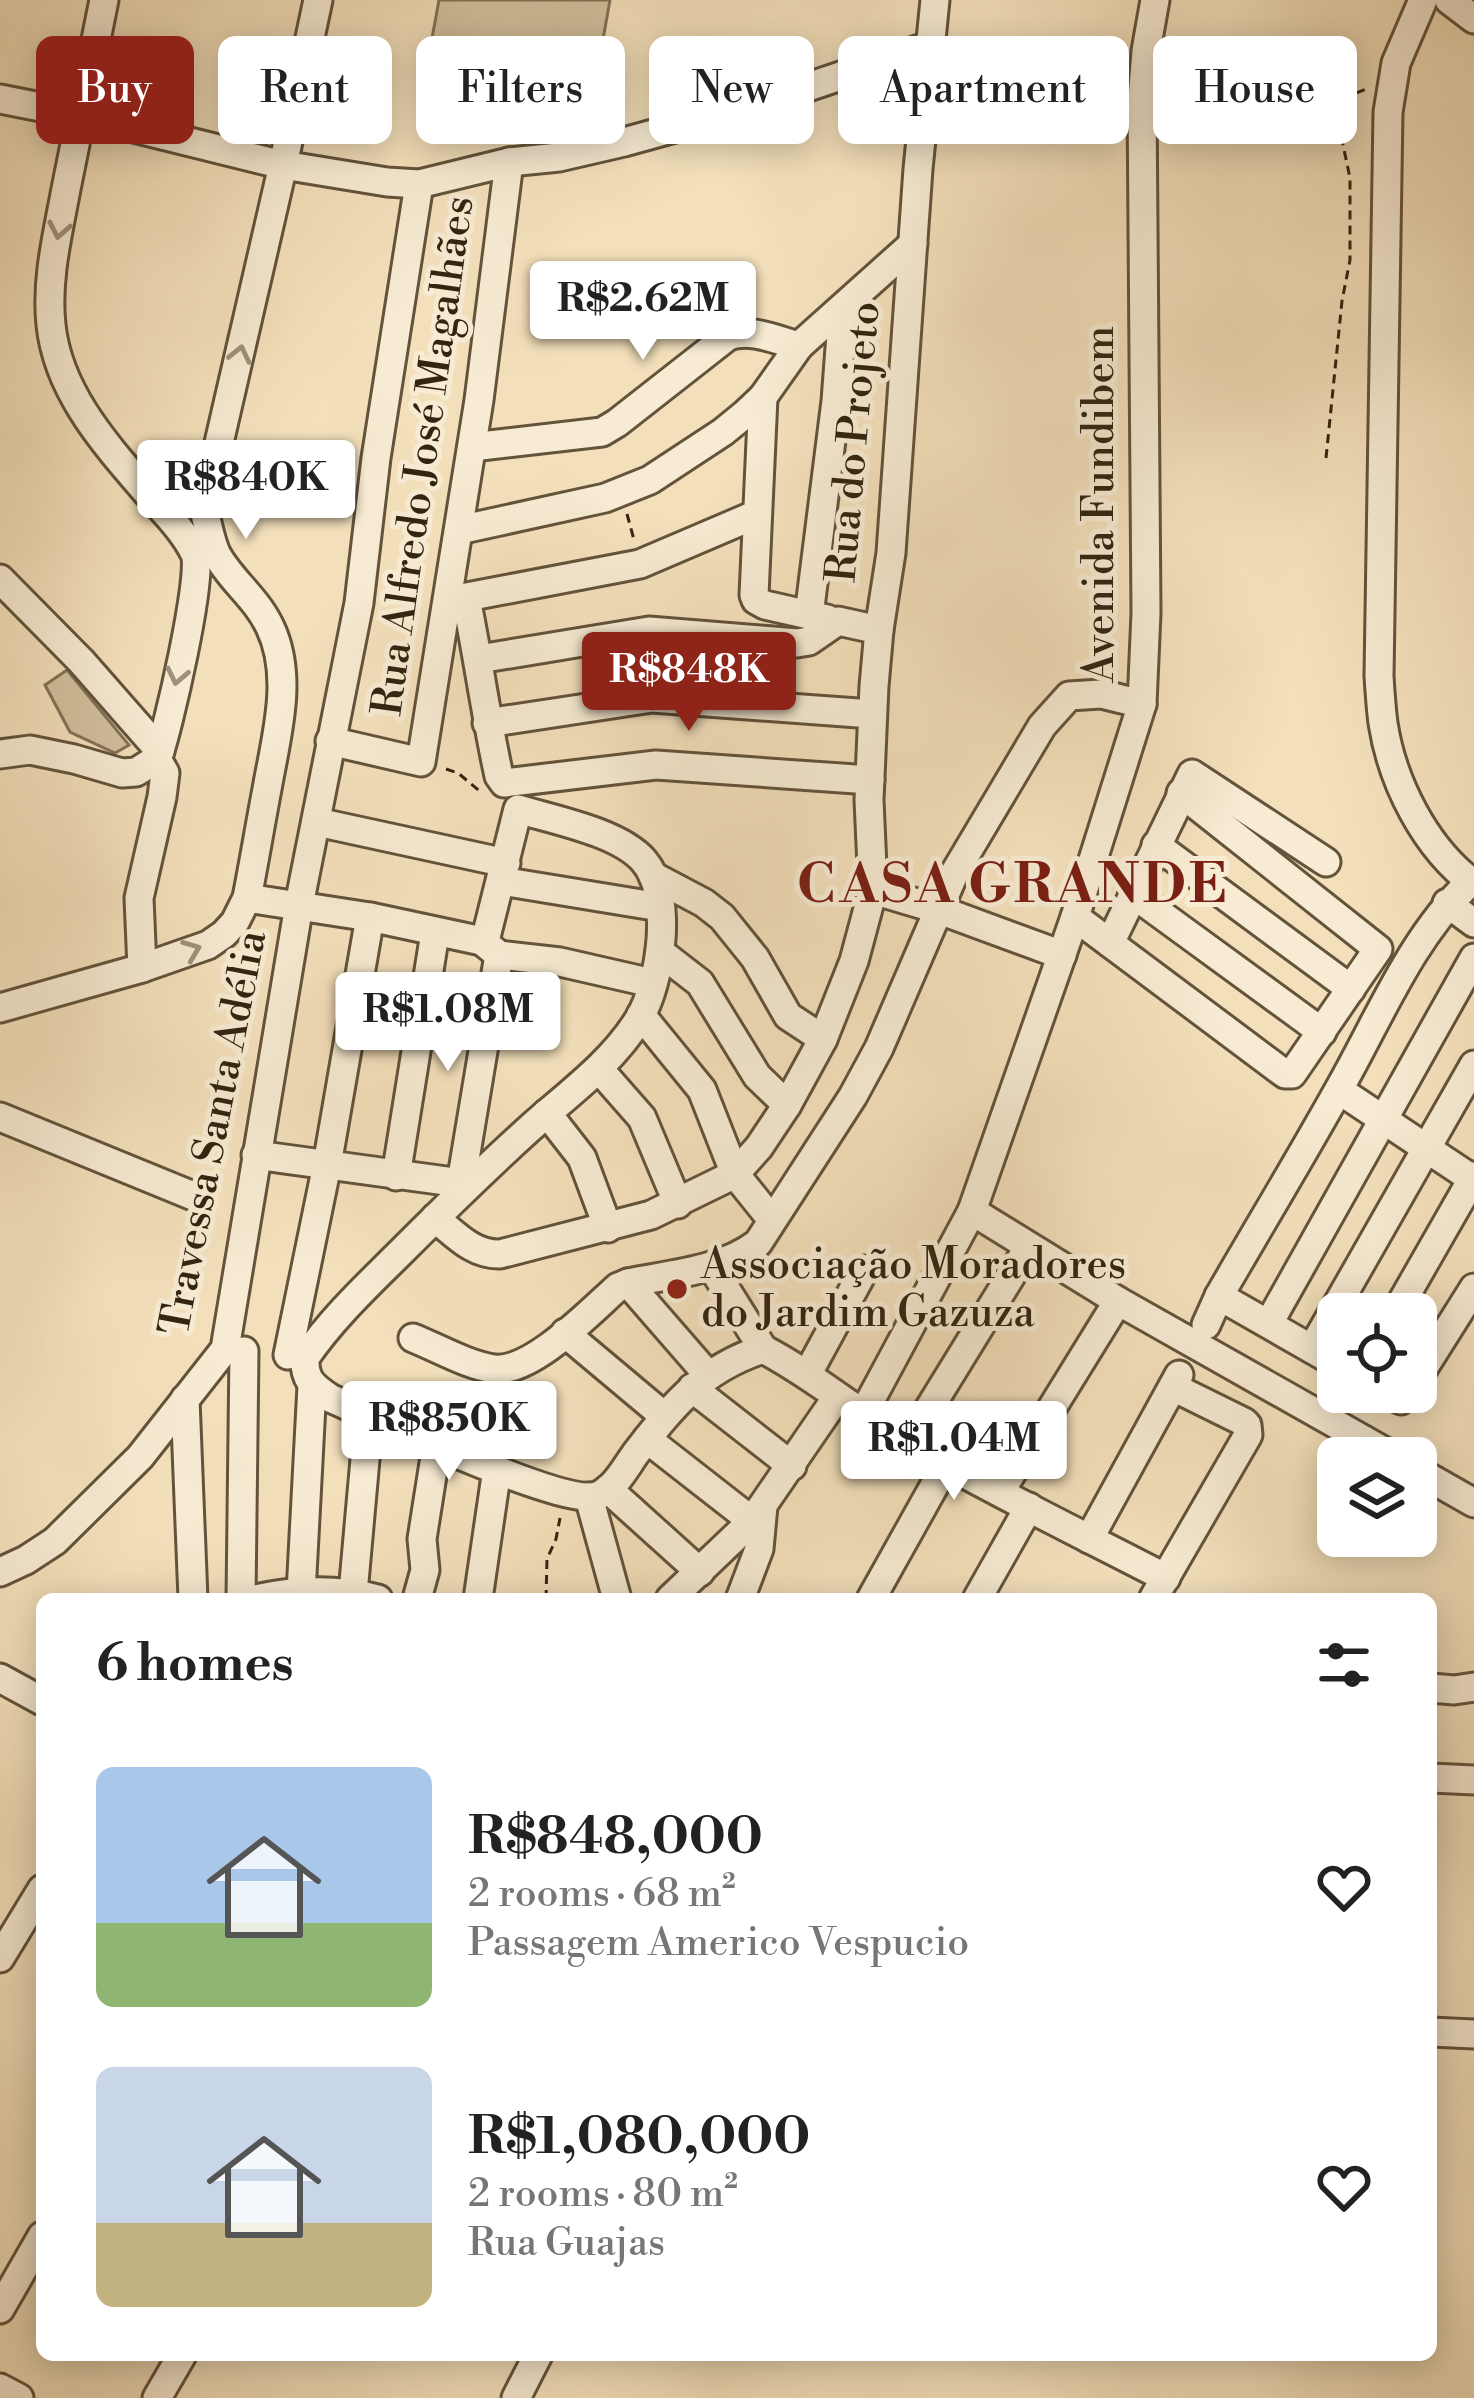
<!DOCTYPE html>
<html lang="en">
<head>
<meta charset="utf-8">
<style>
	body { margin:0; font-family:"Libre Bodoni",serif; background:#f2f2f2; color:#222; height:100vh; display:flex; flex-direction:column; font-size:45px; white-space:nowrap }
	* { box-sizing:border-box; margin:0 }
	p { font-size:39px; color:#767676 }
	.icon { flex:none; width:66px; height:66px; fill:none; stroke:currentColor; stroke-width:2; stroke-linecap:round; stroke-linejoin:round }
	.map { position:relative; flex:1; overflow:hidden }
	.side { position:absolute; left:36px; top:1593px; width:1401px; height:768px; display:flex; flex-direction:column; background:#fff; border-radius:18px; box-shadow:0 6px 30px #0003 }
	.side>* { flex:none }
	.banner { position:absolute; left:36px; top:36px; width:1404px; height:108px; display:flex; gap:24px }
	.tools { position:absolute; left:1317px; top:1293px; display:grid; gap:24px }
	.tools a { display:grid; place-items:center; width:120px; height:120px; border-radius:18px; background:#fff; box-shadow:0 6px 30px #0003; font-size:60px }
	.price { position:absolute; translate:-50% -102px; padding:0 27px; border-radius:12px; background:#fff; color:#222; font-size:39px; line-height:78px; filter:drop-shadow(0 3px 6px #0008) }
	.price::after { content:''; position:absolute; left:50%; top:72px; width:36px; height:27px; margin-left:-18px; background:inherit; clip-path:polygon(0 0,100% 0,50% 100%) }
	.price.active { background:#8f2418; color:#fff }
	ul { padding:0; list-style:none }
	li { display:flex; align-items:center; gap:36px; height:300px; padding:0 60px }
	li span { display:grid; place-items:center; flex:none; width:336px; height:240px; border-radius:18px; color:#555 }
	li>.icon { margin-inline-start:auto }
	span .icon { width:144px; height:144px; fill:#fffc; stroke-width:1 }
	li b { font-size:51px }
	h2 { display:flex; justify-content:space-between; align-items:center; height:144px; padding:0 60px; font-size:51px }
	.chip { padding:0 42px; border-radius:18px; background:#fff; box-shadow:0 6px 30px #0003; font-size:42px; line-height:108px }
	.chip.active { background:#8f2418; color:#fff }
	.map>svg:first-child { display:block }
	.park { fill:#d2c09e; stroke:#827257; stroke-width:3 }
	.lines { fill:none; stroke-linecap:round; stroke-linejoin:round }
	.minor-casing { stroke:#63533b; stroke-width:33 }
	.path { stroke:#332410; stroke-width:3; stroke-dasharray:9 6; stroke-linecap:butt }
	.minor { stroke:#f7ebd3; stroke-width:27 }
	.oneway { stroke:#9f917b }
	.poi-dot { fill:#8f2418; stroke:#f7ebd3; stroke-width:4.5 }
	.labels { text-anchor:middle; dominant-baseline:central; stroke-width:10; stroke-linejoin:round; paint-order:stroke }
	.street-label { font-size:42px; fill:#332410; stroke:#f7ebd3 }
	.poi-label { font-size:42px; fill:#332410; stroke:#f7ebd3; text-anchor:start }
	.district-label { font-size:54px; font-weight:bold; letter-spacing:3px; fill:#7a1f14; stroke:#f7ebd3 }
</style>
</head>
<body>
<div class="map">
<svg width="1474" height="2398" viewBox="0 0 1474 2398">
	<rect width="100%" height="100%" fill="#f3e0bb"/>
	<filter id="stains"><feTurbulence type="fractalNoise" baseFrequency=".00167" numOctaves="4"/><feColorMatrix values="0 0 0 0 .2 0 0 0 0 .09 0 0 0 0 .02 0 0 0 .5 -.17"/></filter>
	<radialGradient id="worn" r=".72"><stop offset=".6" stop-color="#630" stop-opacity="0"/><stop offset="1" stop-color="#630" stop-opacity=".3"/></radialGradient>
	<g class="park">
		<polygon points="439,0 610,0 594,90 428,60"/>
		<polygon points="67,670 129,745 115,753 70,732 45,685"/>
	</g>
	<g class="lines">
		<g class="minor-casing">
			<g id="minor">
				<path d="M104,0C91,63 79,126 66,189C58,233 46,279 51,325C58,393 107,446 150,496C166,513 185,533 195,554C204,572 167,735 157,759L165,773L162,797L139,898L142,968"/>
				<polyline points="1155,0 1146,51 1142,99 1146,613 1142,704 1075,917 972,1211 1118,1301 1396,1458"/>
				<path d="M1423,0L1396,63L1388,112L1379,676C1380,692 1381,708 1383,723C1392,782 1425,848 1474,884"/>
				<polyline points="1449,0 1474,19"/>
				<polyline points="0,99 81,115 283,165 387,182 419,184 509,162 559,157 624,142 740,110 929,46"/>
				<polyline points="763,397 754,595 756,600 765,605 827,619"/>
				<path d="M472,447L602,432L617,423L728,336C752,328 776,340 799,346"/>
				<polyline points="459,530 605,498 650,480 723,432 745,414 763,397 799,346 913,244"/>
				<polyline points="0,579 81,661 160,751"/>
				<path d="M466,598C478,657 486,717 499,776L504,783L656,765L870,780"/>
				<polyline points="451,600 640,564 757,514"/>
				<polyline points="809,615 836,401 843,308"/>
				<polyline points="479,659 649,631 797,643 809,641 838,621 879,630"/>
				<polyline points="487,723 652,698 872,714"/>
				<polyline points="330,741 421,762 479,400 509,162"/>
				<polyline points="0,754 30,750 74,759 122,773 136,772 157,759"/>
				<polyline points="317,822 506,863"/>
				<polyline points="1156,845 1351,989"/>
				<polyline points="653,876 704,903 722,917 755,958 788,1016 823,1039"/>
				<polyline points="501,881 660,907"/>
				<polyline points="873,890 937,909 1062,955"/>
				<polyline points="1133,894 1322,1032"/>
				<path d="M247,898L370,917L482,941L486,937L518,809C554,820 619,832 644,861C674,896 661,982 639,1019C611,1064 568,1094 529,1129C486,1168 445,1208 404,1249C369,1284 333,1317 305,1358C304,1379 312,1386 330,1398C371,1416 567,1509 599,1495C615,1488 626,1467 636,1453C674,1404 702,1369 763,1349C815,1376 859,1415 911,1444C994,1492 1081,1534 1166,1578"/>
				<polyline points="1447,903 1474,923"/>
				<polyline points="1075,917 1285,1074 1292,1074 1378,949 1181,793"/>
				<polyline points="1110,943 1192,774 1326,862"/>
				<polyline points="660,952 700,983 757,1076 787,1105"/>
				<polyline points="499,955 560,962 652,983"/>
				<path d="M0,1008L142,968L208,945L224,934L235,922L247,898C254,862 260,826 267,789C276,737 294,677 270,627C256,597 229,579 216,553C210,539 207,523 204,508L283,165L318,0"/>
				<polyline points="641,1015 702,1090 735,1174 772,1220"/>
				<polyline points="599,1069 642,1118 678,1204"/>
				<polyline points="1339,1090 1474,1180"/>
				<polyline points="547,1113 582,1158 608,1228"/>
				<polyline points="0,1117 198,1198"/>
				<polyline points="256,1155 461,1183"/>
				<polyline points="396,1176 435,933"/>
				<polyline points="457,1194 461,1183 499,955 482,941"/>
				<path d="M435,1218C455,1234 473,1255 500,1254L651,1215L735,1174L759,1147L787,1105L823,1039L854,961L873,890L869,800L874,686L879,630L891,553L918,169L935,0"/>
				<polyline points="712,1267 763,1349"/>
				<polyline points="628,1283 708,1375"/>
				<polyline points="1219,1296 1338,1364"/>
				<polyline points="1395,1314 1474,1176"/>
				<polyline points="1269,1323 1474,958"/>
				<path d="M1206,1325L1219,1296C1260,1225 1303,1154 1343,1082C1381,1014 1413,936 1470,882"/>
				<polyline points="565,1333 664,1416"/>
				<path d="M413,1338C438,1348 467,1365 494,1369C532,1373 591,1311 618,1287L628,1283C672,1274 721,1271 758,1243L853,1096L879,1048L954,874L1042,726L1069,696L1101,694L1142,704"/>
				<polyline points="1312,1349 1474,1065"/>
				<polyline points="288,1355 327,1165 370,917"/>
				<polyline points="808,1373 864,1270"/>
				<polyline points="1416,1380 1474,1288"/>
				<polyline points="692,1388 792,1466"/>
				<polyline points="1386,1392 1401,1400 1408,1392"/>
				<polyline points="185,1399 193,1599"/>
				<polyline points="863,1414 972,1211"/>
				<polyline points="647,1439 752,1521"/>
				<polyline points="908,1443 1028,1248"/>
				<polyline points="1416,1470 1474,1503"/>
				<polyline points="608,1489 700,1572"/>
				<polyline points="1000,1492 1118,1301"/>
				<polyline points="589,1497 617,1599"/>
				<polyline points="1089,1539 1179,1375"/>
				<polyline points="0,1572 26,1560 55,1541 140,1457 225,1349 299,905 359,603 376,458 419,184"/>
				<polyline points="301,1593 312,1386"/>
				<polyline points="353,1593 369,1415"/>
				<polyline points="241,1599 244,1351"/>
				<path d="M255,1599C295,1590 338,1589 378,1599"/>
				<polyline points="417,1599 425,1570 422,1539 437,1444"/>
				<polyline points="478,1599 497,1469"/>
				<polyline points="670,1599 752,1521 837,1397"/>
				<polyline points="740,1599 759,1549 763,1506"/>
				<polyline points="871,1599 947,1463"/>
				<polyline points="977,1599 1029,1507"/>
				<polyline points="1153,1599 1248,1435 1247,1425 1244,1422 1173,1387"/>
				<polyline points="0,1678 42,1701"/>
				<polyline points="1431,1688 1454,1690 1474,1687"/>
				<polyline points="1431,1778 1474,1780"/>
				<polyline points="0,1958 42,1889"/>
				<polyline points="1431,2032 1474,2034"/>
				<polyline points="0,2309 42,2236"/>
				<polyline points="0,2388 19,2398"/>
				<polyline points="157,2398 182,2355"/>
				<polyline points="516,2398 538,2355"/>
			</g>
		</g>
		<g class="path">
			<polyline points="1326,458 1342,301 1350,260 1350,178 1339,126 1340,113 1349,96 1366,89"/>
			<polyline points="627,514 634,540"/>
			<polyline points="650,656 651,676"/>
			<polyline points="446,769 458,773 482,793"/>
			<polyline points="546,1599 547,1559 556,1539 560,1518"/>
		</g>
		<use href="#minor" class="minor"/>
	</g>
	<defs><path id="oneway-chevron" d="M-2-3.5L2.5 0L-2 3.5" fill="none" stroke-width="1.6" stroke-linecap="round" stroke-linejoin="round" transform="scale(3)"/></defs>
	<g class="oneway">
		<use href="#oneway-chevron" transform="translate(59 230) rotate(101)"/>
		<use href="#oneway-chevron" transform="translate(240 354) rotate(-77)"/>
		<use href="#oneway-chevron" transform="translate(177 676) rotate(102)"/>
		<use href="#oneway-chevron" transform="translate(192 950) rotate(-21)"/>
	</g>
	<circle class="poi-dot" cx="677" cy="1289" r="12"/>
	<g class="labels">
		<g class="street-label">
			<text transform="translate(854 442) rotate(-85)">Rua do Projeto</text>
			<text transform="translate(424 456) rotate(-82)">Rua Alfredo José Magalhães</text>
			<text transform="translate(1100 504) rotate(-90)">Avenida Fundibem</text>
			<text transform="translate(214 1133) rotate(-79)">Travessa Santa Adélia</text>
		</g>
		<g class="poi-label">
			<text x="701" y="1265">Associação Moradores<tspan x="701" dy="48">do Jardim Gazuza</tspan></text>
		</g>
		<g class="district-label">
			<text x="1013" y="886">CASA GRANDE</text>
		</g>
	</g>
	<rect width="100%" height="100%" filter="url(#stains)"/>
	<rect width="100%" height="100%" fill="url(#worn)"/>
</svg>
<div class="tools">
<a><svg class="icon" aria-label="locate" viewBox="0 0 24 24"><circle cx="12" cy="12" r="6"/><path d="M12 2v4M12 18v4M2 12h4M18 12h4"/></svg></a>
<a><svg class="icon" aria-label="layers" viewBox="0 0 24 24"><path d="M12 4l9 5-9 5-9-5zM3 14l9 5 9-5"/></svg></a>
</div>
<b class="price" style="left:643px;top:363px">R$2.62M</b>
<b class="price" style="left:246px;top:542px">R$840K</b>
<b class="price active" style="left:689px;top:734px">R$848K</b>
<b class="price" style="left:448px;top:1074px">R$1.08M</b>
<b class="price" style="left:449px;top:1483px">R$850K</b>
<b class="price" style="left:954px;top:1503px">R$1.04M</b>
<div class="banner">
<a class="chip active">Buy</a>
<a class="chip">Rent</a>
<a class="chip">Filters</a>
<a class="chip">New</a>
<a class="chip">Apartment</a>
<a class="chip">House</a>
</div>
<section class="side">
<h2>6 homes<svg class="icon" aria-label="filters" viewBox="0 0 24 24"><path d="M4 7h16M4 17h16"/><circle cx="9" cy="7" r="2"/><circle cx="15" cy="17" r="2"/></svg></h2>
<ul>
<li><span style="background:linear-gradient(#a9c7e8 65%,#8fb573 0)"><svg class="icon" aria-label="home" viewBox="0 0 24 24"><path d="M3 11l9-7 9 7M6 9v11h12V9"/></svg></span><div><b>R$848,000</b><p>2 rooms · 68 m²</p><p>Passagem Americo Vespucio</p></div><svg class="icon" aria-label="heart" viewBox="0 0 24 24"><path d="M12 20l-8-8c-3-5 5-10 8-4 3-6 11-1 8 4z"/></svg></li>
<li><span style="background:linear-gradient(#c9d6e8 65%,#c2b280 0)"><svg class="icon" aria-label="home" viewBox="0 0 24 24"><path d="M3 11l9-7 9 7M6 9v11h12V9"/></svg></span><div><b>R$1,080,000</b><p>2 rooms · 80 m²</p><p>Rua Guajas</p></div><svg class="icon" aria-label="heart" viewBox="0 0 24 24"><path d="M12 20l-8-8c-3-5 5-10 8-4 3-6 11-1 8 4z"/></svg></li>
</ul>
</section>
</div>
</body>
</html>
